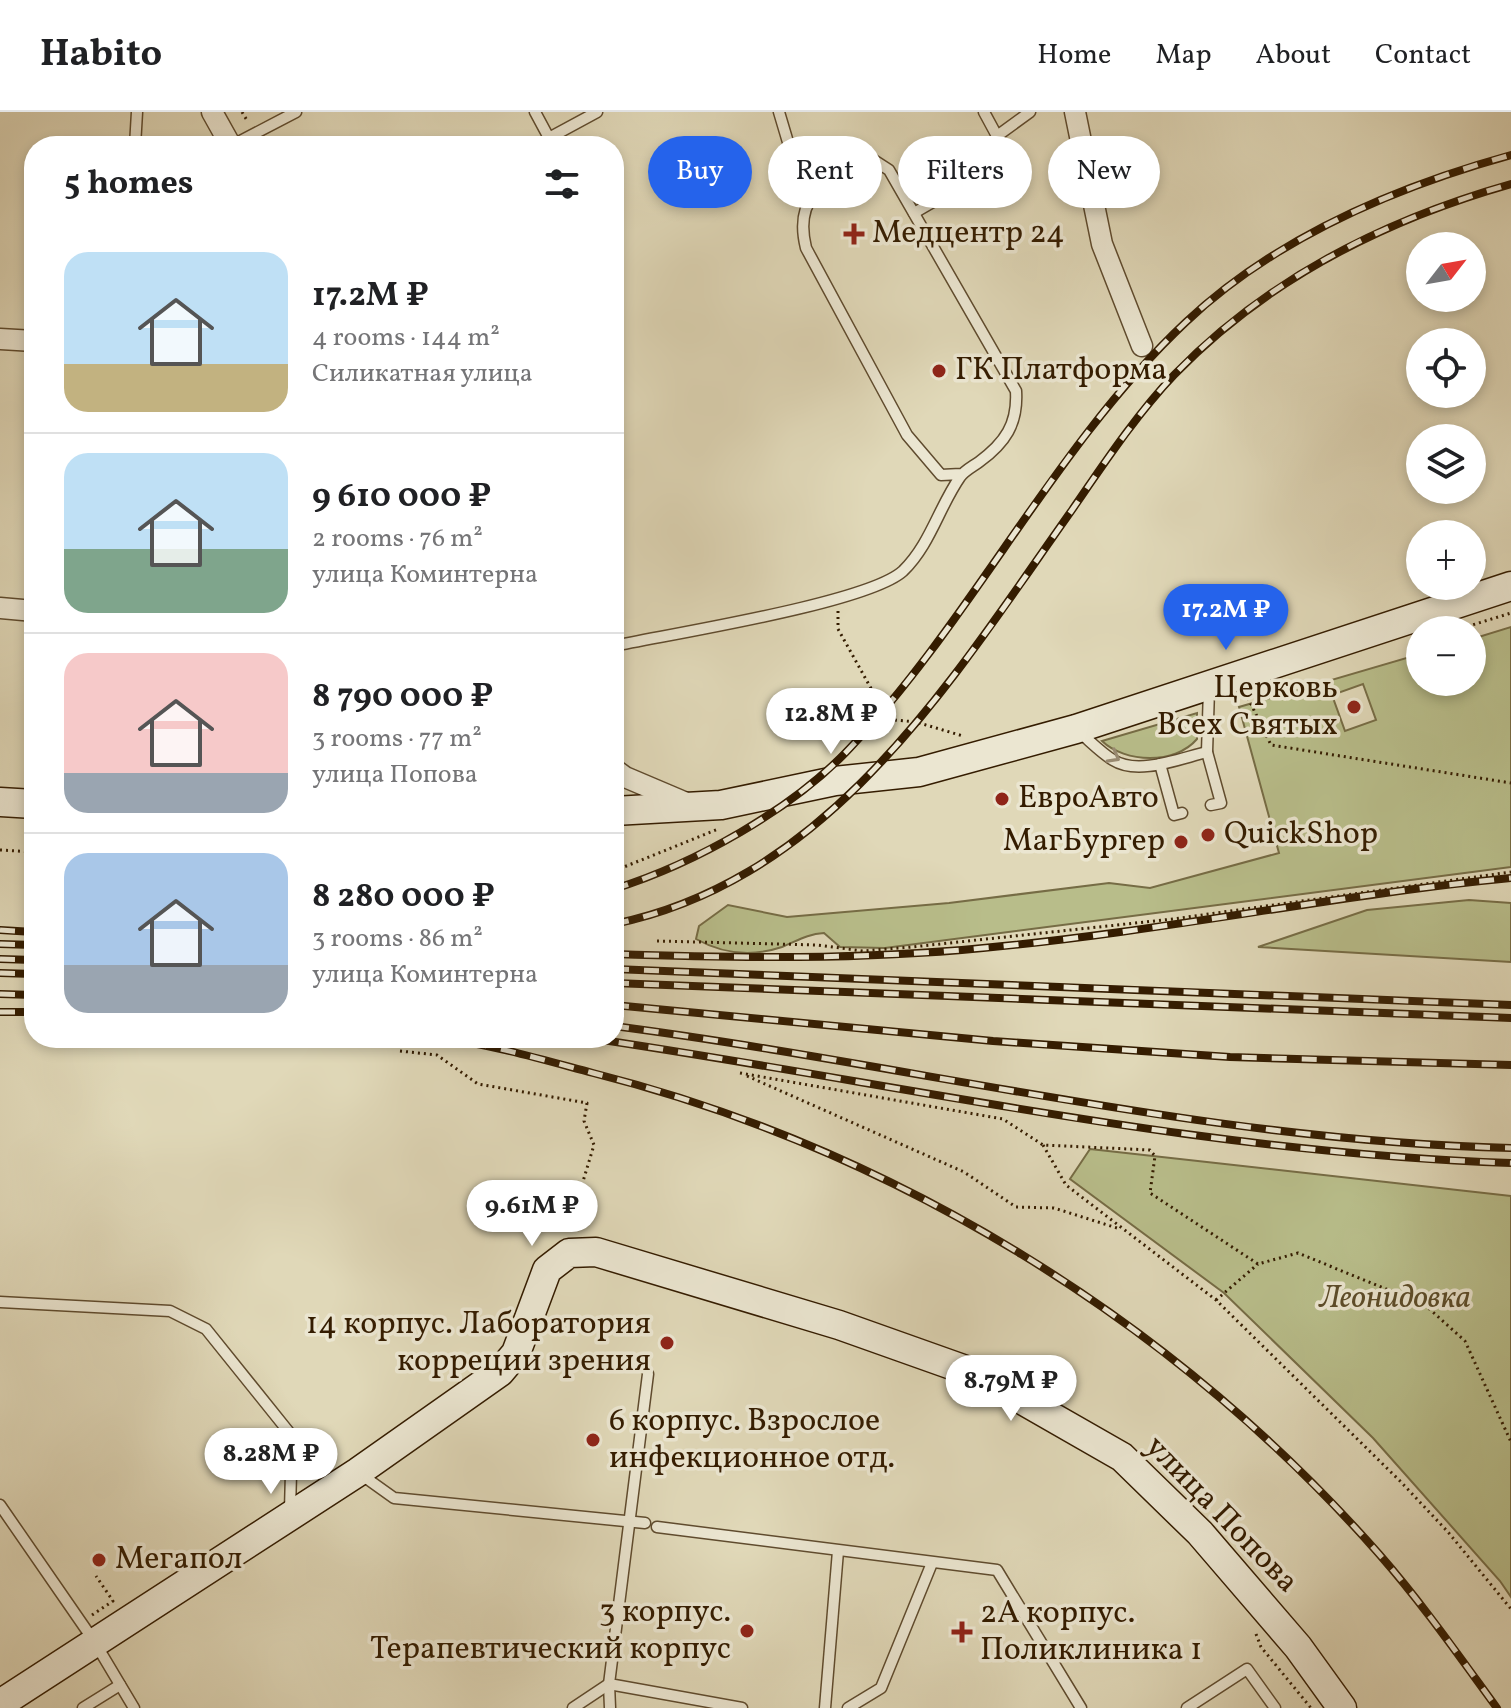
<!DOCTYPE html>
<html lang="en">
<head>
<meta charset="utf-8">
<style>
	body { margin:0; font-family:Vollkorn,serif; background:#f2f2f2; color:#202124; height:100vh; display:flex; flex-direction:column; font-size:30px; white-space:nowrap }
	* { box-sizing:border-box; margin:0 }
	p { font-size:26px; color:#757577 }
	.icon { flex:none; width:44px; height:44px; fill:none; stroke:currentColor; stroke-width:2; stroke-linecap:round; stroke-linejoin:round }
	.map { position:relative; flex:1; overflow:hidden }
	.side { position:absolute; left:24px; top:24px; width:600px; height:912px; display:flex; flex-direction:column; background:#fff; border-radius:32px; box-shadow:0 4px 12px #0003 }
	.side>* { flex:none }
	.guide { position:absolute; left:648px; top:24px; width:742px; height:72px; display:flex; gap:16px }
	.needle { width:52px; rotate:59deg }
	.controls { position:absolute; left:1406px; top:120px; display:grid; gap:16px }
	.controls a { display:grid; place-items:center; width:80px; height:80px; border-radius:50%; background:#fff; box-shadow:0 4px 12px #0003; font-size:40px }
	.price { position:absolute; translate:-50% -68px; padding:0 18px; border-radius:28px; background:#fff; color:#222; font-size:26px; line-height:52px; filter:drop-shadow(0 2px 4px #0008) }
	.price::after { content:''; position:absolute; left:50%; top:48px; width:24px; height:18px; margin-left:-12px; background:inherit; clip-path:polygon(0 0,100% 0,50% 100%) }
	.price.selected { background:#2563eb; color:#fff }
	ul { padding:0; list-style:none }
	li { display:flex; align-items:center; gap:24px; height:200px; padding:0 40px }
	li+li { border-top:2px solid #e0e0e0 }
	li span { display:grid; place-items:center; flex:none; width:224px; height:160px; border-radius:24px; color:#555 }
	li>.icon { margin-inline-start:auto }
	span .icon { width:96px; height:96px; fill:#fffc; stroke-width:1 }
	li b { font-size:34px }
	h2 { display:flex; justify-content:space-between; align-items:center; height:96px; padding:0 40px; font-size:34px }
	.tag { padding:0 28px; border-radius:36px; background:#fff; box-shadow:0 4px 12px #0003; font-size:28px; line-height:72px }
	.tag.selected { background:#2563eb; color:#fff }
	header { display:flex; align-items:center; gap:48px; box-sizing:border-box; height:112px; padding:0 40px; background:#fff; border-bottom:2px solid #e0e0e0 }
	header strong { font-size:38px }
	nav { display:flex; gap:44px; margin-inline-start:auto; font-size:28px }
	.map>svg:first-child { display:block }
	.green { fill:#b8bd8a; stroke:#766c45; stroke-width:2; fill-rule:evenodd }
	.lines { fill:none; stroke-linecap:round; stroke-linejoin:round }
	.lane-casing { stroke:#5f4b2e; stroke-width:13 }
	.street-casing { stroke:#5f4b2e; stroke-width:23 }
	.secondary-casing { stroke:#341c00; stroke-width:31 }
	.path { stroke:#341c00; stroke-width:3; stroke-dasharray:2 4; stroke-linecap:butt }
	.lane { stroke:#ebe6d1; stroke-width:10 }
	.street { stroke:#ebe6d1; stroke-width:20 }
	.secondary { stroke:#ebe6d1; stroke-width:28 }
	.rail-casing { stroke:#341c00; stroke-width:8 }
	.rail { stroke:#ebe6d1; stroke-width:5; stroke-dasharray:15; stroke-linecap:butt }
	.oneway { stroke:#998b73 }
	.poi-dot { fill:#8f2418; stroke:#ebe6d1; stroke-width:3 }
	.labels { text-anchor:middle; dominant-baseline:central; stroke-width:7; stroke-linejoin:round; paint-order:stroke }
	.poi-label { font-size:32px; fill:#341c00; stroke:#ebe6d1; text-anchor:start }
	.park-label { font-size:32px; font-style:italic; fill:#5c4c29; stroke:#ebe6d1 }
	.street-label { font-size:32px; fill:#341c00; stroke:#ebe6d1 }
</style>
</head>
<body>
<header>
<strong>Habito</strong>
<nav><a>Home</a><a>Map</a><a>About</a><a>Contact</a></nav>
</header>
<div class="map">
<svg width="1511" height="1596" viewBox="0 0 1511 1596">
	<rect width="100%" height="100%" fill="#e0d8b8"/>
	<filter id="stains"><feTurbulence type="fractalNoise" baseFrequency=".0025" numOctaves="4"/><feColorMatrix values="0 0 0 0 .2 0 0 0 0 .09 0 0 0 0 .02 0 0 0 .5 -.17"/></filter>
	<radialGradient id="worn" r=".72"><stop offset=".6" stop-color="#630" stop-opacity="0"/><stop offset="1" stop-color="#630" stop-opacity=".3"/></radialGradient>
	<g class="green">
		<path d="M1511,515V755L885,836L840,835L824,821C807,822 797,829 782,835C752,845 723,842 696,827L699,814L728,793L787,805L949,791L1109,771L1150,776L1279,741L1239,595L1420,542V570H1472V527ZM1363,572L1376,608L1345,619L1332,583Z"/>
		<path d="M1197,601V627C1175,653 1125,651 1102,629Z"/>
		<polygon points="1469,788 1511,791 1511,850 1258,835 1367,798"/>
		<polygon points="1090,1037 1511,1084 1511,1485 1500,1469 1373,1326 1224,1181 1070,1067"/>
	</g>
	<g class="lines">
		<g class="lane-casing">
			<g id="lane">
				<polyline points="535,0 549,26"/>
				<polyline points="779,0 807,94"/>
				<polyline points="984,0 997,24"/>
				<polyline points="135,34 137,0"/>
				<polyline points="231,34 296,0"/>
				<polyline points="541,34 549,26 597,0"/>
				<polyline points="914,101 1002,50 997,24 1030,0"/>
				<path d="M614,534C670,522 868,491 903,459C930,433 939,395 960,365C964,359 972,355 979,350C1005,331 1018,312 1016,279L889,58L872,47C830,69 792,79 806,136L907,323L941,363L961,362"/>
				<polyline points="1209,577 1207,640 1221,691 1211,693"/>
				<path d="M1078,619C1089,628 1100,640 1113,648C1138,664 1181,646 1207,640"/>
				<polyline points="1160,652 1174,703 1182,701"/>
				<polyline points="0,1190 170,1199 206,1217 292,1324 290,1398"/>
				<polyline points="648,1262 609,1572 742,1596"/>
				<polyline points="359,1361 394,1386 645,1411"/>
				<polyline points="0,1393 94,1529 134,1596"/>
				<polyline points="657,1415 997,1458 1081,1596"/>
				<polyline points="609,1572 610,1596"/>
				<polyline points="83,1596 120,1573"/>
				<polyline points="573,1596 609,1572"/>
				<polyline points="825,1596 838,1439"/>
				<polyline points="848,1596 881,1576 932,1451"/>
				<polyline points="1187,1596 1247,1557 1275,1596"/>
			</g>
		</g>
		<g class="street-casing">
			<g id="street">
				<polyline points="212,0 231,34"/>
				<polyline points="1075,0 1102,132 1142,234"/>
				<polyline points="0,227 34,229"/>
				<polyline points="0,496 34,499"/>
				<polyline points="614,657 625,665 691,693"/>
			</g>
		</g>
		<g class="secondary-casing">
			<g id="secondary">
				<polyline points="0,690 34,692"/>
				<polyline points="614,699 721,693 835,669 919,660 1076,617 1511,474"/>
				<polyline points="0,1592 358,1360 500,1260 516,1241 547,1158 569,1141 596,1140 839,1213 977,1262 1122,1345 1200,1421 1298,1535 1342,1596"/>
			</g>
		</g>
		<g class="path">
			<polyline points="242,0 248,10"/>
			<polyline points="838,499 838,517 882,596 895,608 916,610 963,624"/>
			<polyline points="1456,518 1511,501"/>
			<polyline points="1248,586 1271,633 1511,671"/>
			<polyline points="0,738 34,740"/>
			<polyline points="614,759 718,717"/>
			<polyline points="657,829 817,833 863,839 912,835 1173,807 1511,760"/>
			<polyline points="400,939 437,943 478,972 587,991 584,1009 594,1033 568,1119"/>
			<polyline points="740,961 1003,1007 1043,1033 1150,1038 1155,1044 1150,1081 1258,1152 1298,1141 1425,1193 1465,1229 1511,1330"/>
			<polyline points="747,964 964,1060 1016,1095 1054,1096 1117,1116"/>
			<polyline points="1043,1033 1066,1073 1216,1188 1401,1370 1448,1420 1511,1497"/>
			<polyline points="1216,1188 1258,1152"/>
			<polyline points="92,1503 113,1489 96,1464"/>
			<polyline points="1256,1522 1261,1535 1311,1596"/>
		</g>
		<use href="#lane" class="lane"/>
		<use href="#street" class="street"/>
		<use href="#secondary" class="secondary"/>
		<g class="rail-casing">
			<g id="rail">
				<path d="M614,777C694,752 792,698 850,636C975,504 1054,334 1186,210C1274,127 1395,75 1511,43"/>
				<path d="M614,812C832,767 953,566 1072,398C1103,353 1136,303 1174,263C1267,167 1384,108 1511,72"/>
				<polyline points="0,818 34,820"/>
				<polyline points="0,832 34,833"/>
				<path d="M614,842C737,846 860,848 983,836C1160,820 1334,783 1511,766"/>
				<polyline points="0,847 34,848"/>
				<polyline points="614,857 1511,893"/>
				<polyline points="0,861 34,862"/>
				<polyline points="614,871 1511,906"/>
				<polyline points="0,882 34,883"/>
				<polyline points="614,893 993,929 1230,945 1511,953"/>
				<polyline points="0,900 34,900"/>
				<path d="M614,914C913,953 1209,1029 1511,1036"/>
				<path d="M442,926C493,933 544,948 593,961C894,1037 1174,1209 1379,1442C1422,1491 1459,1544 1497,1596"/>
				<path d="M589,926C896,971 1200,1041 1511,1051"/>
			</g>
		</g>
		<use href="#rail" class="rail"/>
	</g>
	<defs><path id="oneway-chevron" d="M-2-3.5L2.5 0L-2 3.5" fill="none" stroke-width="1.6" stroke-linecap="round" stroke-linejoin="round" transform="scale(2)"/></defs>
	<use class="oneway" href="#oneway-chevron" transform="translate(1114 645) rotate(29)"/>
	<g class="poi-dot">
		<path d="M850 110h8v8h8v8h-8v8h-8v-8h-8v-8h8z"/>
		<circle cx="939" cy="259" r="8"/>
		<circle cx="1354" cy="595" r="8"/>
		<circle cx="1002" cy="687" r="8"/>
		<circle cx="1208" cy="723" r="8"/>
		<circle cx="1181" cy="730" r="8"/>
		<circle cx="667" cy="1231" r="8"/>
		<circle cx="593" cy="1328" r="8"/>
		<circle cx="99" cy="1448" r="8"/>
		<circle cx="747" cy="1519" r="8"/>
		<path d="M958 1508h8v8h8v8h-8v8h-8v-8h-8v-8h8z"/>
	</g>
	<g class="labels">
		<g class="poi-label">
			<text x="872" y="122">Медцентр 24</text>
			<text x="955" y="259">ГК Платформа</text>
			<text x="1338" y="577" text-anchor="end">Церковь<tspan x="1338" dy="37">Всех Святых</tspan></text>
			<text x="1018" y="687">ЕвроАвто</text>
			<text x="1224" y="723">QuickShop</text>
			<text x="1165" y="730" text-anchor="end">МагБургер</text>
			<text x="651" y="1213" text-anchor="end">14 корпус. Лаборатория<tspan x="651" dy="37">корреции зрения</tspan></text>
			<text x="609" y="1310">6 корпус. Взрослое<tspan x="609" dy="37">инфекционное отд.</tspan></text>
			<text x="115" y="1448">Мегапол</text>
			<text x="731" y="1501" text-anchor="end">3 корпус.<tspan x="731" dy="37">Терапевтический корпус</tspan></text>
			<text x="980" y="1502">2А корпус.<tspan x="980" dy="37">Поликлиника 1</tspan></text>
		</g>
		<g class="park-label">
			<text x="1395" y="1187">Леонидовка</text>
		</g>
		<g class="street-label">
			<text transform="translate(1221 1403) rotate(46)">улица Попова</text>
		</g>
	</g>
	<rect width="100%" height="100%" filter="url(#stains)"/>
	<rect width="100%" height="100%" fill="url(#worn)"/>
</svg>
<div class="controls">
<a><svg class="needle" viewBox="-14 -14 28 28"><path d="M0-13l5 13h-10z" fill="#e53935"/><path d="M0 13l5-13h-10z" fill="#757577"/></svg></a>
<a><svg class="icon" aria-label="locate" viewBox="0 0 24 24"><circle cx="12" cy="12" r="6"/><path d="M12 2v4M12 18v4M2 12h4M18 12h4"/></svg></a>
<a><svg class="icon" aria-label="layers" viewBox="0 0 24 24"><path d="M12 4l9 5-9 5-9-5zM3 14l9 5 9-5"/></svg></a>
<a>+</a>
<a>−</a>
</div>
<b class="price selected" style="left:1226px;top:540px">17.2M ₽</b>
<b class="price" style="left:831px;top:644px">12.8M ₽</b>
<b class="price" style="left:532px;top:1136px">9.61M ₽</b>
<b class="price" style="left:1011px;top:1311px">8.79M ₽</b>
<b class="price" style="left:271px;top:1384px">8.28M ₽</b>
<div class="guide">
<a class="tag selected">Buy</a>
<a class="tag">Rent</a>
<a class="tag">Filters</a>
<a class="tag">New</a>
</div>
<section class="side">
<h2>5 homes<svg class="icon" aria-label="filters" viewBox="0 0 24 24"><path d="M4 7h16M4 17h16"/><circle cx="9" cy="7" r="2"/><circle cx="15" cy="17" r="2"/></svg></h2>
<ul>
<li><span style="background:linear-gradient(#bfe0f5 70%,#c2b280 0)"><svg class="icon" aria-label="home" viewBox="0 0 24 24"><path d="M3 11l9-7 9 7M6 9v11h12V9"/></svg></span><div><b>17.2M ₽</b><p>4 rooms · 144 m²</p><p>Силикатная улица</p></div></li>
<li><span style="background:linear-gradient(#bfe0f5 60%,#7fa58c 0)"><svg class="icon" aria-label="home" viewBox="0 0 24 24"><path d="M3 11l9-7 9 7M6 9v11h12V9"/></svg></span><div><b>9 610 000 ₽</b><p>2 rooms · 76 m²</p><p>улица Коминтерна</p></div></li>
<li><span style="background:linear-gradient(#f6c9c9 75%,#9aa5b1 0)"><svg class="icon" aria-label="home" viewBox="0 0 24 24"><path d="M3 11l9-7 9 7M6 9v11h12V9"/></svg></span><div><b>8 790 000 ₽</b><p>3 rooms · 77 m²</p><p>улица Попова</p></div></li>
<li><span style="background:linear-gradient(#a9c7e8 70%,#9aa5b1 0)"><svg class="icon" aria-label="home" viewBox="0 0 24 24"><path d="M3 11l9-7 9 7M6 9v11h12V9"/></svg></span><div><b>8 280 000 ₽</b><p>3 rooms · 86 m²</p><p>улица Коминтерна</p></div></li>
</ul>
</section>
</div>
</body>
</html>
